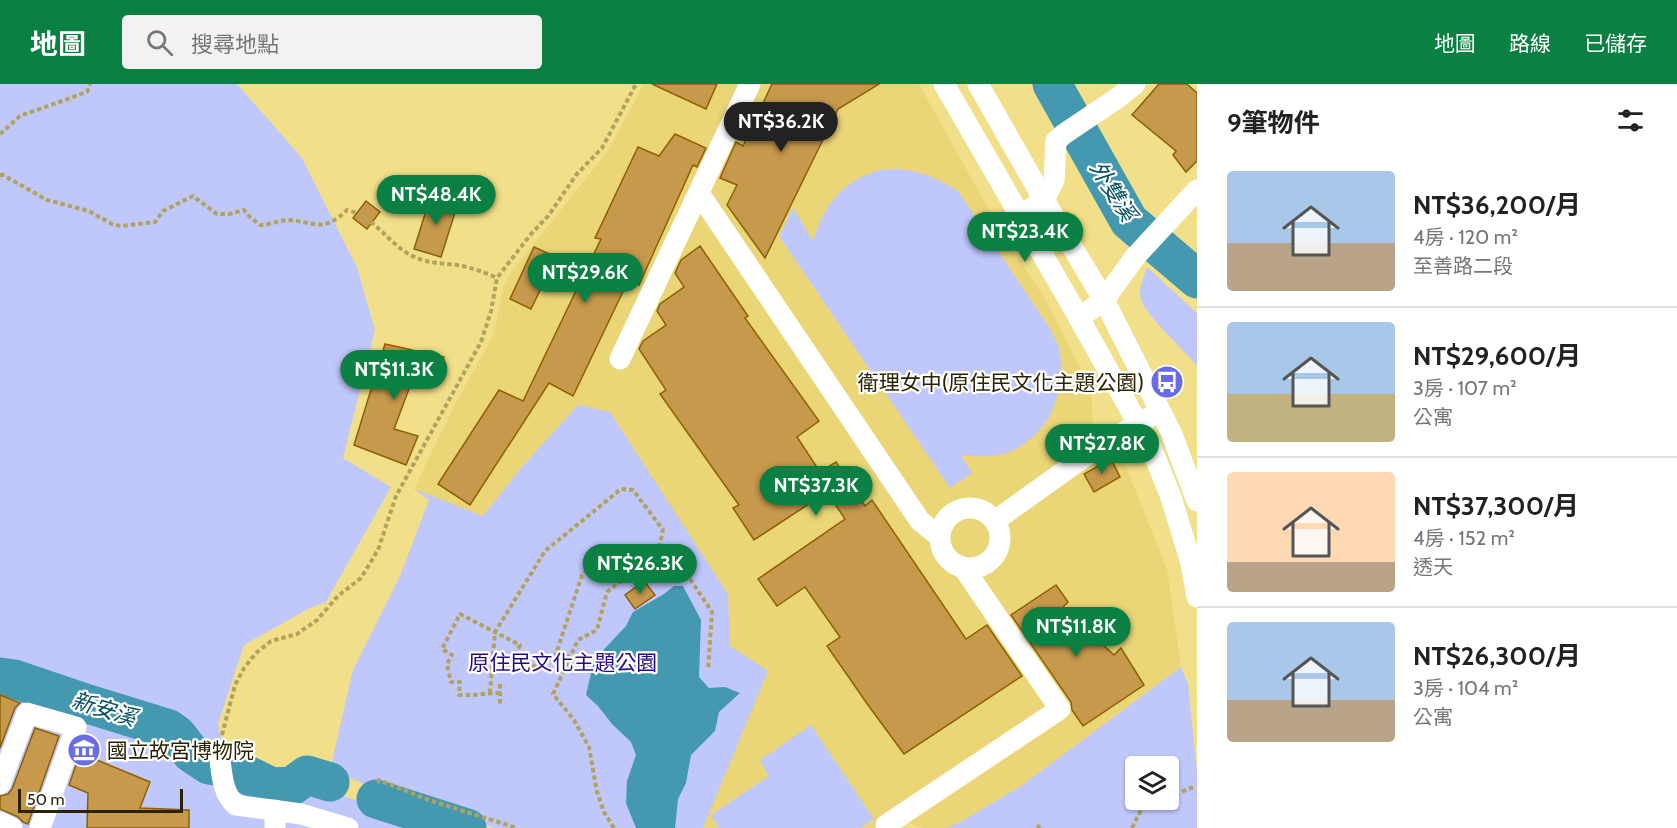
<!DOCTYPE html>
<html lang="zh-TW">
<head>
<meta charset="utf-8">
<style>
	body { margin:0; font-family:Cabin,"Noto Sans TC",sans-serif; background:#f2f2f2; color:#222; height:100vh; display:flex; flex-direction:column; font-size:22px; white-space:nowrap }
	* { box-sizing:border-box; margin:0 }
	p { font-size:20px; color:#767676 }
	.icon { flex:none; width:33px; height:33px; fill:none; stroke:currentColor; stroke-width:2; stroke-linecap:round; stroke-linejoin:round }
	.map { position:relative; flex:1; overflow:hidden }
	.sheet { display:flex; flex-direction:column; background:#fff; width:480px }
	.sheet>* { flex:none }
	.fabs { position:absolute; left:1125px; top:672px; display:grid; gap:12px }
	.fabs a { display:grid; place-items:center; width:54px; height:54px; border-radius:6px; background:#fff; box-shadow:0 2px 4px #0004; font-size:30px }
	.scale { position:absolute; left:18px; bottom:15px; width:165px; box-sizing:border-box; padding-left:6px; border:3px solid #2a2200; border-top:0; font-size:16px; line-height:21px; white-space:nowrap; color:#2a2200; -webkit-text-stroke:4px #fff; paint-order:stroke }
	.price { position:absolute; translate:-50% -51px; padding:0 14px; border-radius:21px; background:#0b8043; color:#fff; font-size:20px; line-height:39px; filter:drop-shadow(0 2px 3px #0008) }
	.price::after { content:''; position:absolute; left:50%; top:36px; width:18px; height:14px; margin-left:-9px; background:inherit; clip-path:polygon(0 0,100% 0,50% 100%) }
	.price.current { background:#222; color:#fff }
	ul { padding:0; list-style:none }
	li { display:flex; align-items:center; gap:18px; height:150px; padding:0 30px }
	li+li { border-top:2px solid #e0e0e0 }
	li span { display:grid; place-items:center; flex:none; width:168px; height:120px; border-radius:6px; color:#555 }
	li>.icon { margin-inline-start:auto }
	span .icon { width:72px; height:72px; fill:#fffc; stroke-width:1 }
	li b { font-size:26px }
	h2 { display:flex; justify-content:space-between; align-items:center; height:72px; padding:0 30px; font-size:26px }
	header { display:flex; align-items:center; gap:36px; box-sizing:border-box; height:84px; padding:0 30px; background:#0b8043; color:#fff }
	header strong { font-size:28px }
	nav { display:flex; gap:33px; margin-inline-start:auto; font-size:21px }
	.search { width:420px; height:54px; background:#f2f2f2; display:flex; align-items:center; gap:15px; box-sizing:border-box; padding:0 21px; border-radius:6px; color:#767676; font-size:22px }
	main { display:flex; flex:1; min-height:0 }
	.map>svg:first-child { display:block }
	.built { fill:#ead677 }
	.green { fill:#bfc7fb; fill-rule:evenodd }
	.water { fill:#4499b0 }
	.lines { fill:none; stroke-linecap:round; stroke-linejoin:round }
	.river { stroke:#4499b0; stroke-width:39 }
	.building { fill:#c7994c; stroke:#8c6102; stroke-width:1.5 }
	.path { stroke:#b1a35d; stroke-width:4; stroke-dasharray:4.5 3; stroke-linecap:butt }
	.minor { stroke:#fff; stroke-width:21 }
	.labels { text-anchor:middle; dominant-baseline:central; stroke-width:4.5; stroke-linejoin:round; paint-order:stroke }
	.poi-label { font-size:21px; fill:#2a2200; stroke:#fff; text-anchor:end }
	.park-label { font-size:21px; fill:#250984; stroke:#fff }
	.water-label { font-size:22px; font-style:italic; fill:#045161; stroke:#fff }
</style>
</head>
<body>
<header>
<strong>地圖</strong>
<div class="search"><svg class="icon" aria-label="search" viewBox="0 0 24 24"><circle cx="10" cy="10" r="6"/><path d="M15 15l6 6"/></svg>搜尋地點</div>
<nav><a>地圖</a><a>路線</a><a>已儲存</a></nav>
</header>
<main>
<div class="map">
<svg width="1197" height="744" viewBox="0 0 1197 744">
	<rect width="100%" height="100%" fill="#f1e089"/>
	<polygon class="built" points="644,0 919,0 1000,146 1047,218 1091,306 1093,345 1107,373 1125,380 1167,485 1181,583 1021,702 959,739 944,744 922,744 904,737 890,744 703,744 767,587 730,562 728,510 578,321 521,384 483,432 414,405 457,316 493,252 504,202 510,190 607,68"/>
	<g class="green">
		<polygon points="0,0 237,0 302,74 357,183 375,246 343,374 391,403 326,518 308,525 244,561 218,640 232,700 236,702 290,717 317,703 437,744 0,744"/>
		<path d="M900,85C924,88 938,95 958,107L1051,246C1053,252 1057,258 1059,263C1064,283 1059,319 1047,336C1040,347 1027,359 1016,365C999,374 979,373 961,371L972,389L950,404L779,152L793,124L813,157C824,123 840,98 877,87C884,85 893,85 900,85Z"/>
		<path d="M1147,183L1197,229V282C1184,265 1142,230 1140,211C1139,205 1145,189 1147,183Z"/>
		<polygon points="578,321 610,328 728,510 730,562 768,587 703,744 495,744 404,716 330,686 353,586 400,492 429,416 414,405 483,432 521,384"/>
		<path d="M1181,583L1188,600L1197,687V744H944L959,739L1021,702ZM1136,682H1168V716H1136Z"/>
		<polygon points="811,641 874,735 860,744 719,744 711,731 769,692 760,676"/>
	</g>
	<polygon class="water" points="674,502 683,502 701,536 699,593 709,604 725,603 740,609 719,628 715,647 691,671 686,699 678,715 675,744 636,744 626,719 627,697 636,671 631,658 612,640 598,622 586,611 594,576 626,542 633,528 664,510"/>
	<g class="lines">
		<g class="river">
			<polyline points="1052,0 1129,137 1197,195"/>
			<polyline points="0,593 14,595 88,620 169,645 177,651 191,669 209,681 235,685 272,703 292,702 307,691 330,698"/>
			<polyline points="376,715 467,744"/>
		</g>
	</g>
	<g class="building">
		<polygon points="652,0 717,0 706,25"/>
		<polygon points="772,0 879,0 838,25 765,174 727,121 737,101 720,94 736,58 743,62"/>
		<polygon points="1159,0 1187,0 1197,9 1197,77 1186,88 1173,71 1176,67 1132,31"/>
		<polygon points="675,50 706,64 697,83 693,81 639,201 631,191 573,312 549,299 470,421 438,400 499,306 523,317 601,155 595,154 638,63 659,72"/>
		<polygon points="431,111 458,119 441,173 414,165"/>
		<polygon points="366,117 380,128 367,145 353,134"/>
		<polygon points="700,162 748,232 745,234 819,337 797,353 820,388 836,378 865,422 872,416 966,555 987,541 1022,592 904,670 868,621 827,562 840,553 805,503 777,522 758,495 845,435 827,408 754,456 733,424 739,421 660,310 666,306 639,265 643,257 666,241 657,227 660,220 684,203 675,189 681,176"/>
		<polygon points="534,163 556,173 531,225 510,215"/>
		<polygon points="385,260 444,273 438,299 413,294 394,345 418,352 406,381 354,361"/>
		<polygon points="1111,375 1120,393 1094,408 1084,390"/>
		<polygon points="644,497 655,511 635,525 625,511"/>
		<polygon points="1056,501 1068,518 1061,525 1077,552 1100,558 1114,571 1121,564 1144,601 1083,642 1072,626 1071,618 1011,531"/>
		<polygon points="0,611 20,619 15,624 0,664"/>
		<polygon points="35,644 59,652 28,740 23,738 18,733 0,725 0,712 8,710 12,705"/>
		<polygon points="80,669 150,698 140,724 189,726 189,744 87,744 88,709 69,701"/>
	</g>
	<g class="lines">
		<g class="path">
			<polyline points="0,50 20,32 87,8 90,0"/>
			<path d="M0,91H3L47,116L89,127L112,140L121,142L155,138L163,127L193,112L217,130H229L244,126L250,133L260,141C270,141 280,136 288,136C315,138 323,149 347,126C372,131 386,156 407,169C420,177 433,179 447,180C464,181 482,187 497,194"/>
			<polyline points="500,600 500,620"/>
			<polyline points="490,609 495,548 545,467 621,405 633,406 663,446 660,460 639,479 595,480 582,491 555,573 570,572"/>
			<path d="M500,609C486,609 473,612 459,611L460,598H451L447,580L452,571L442,565L460,530L520,561L513,575L533,584L540,571L555,573"/>
			<polyline points="222,651 235,601 244,584 256,569 271,557 297,550 317,536 338,512 361,494 378,466 396,412 481,258 491,227 497,194 531,150 549,131 576,91 602,64 636,0"/>
			<polyline points="378,699 379,696 429,716 517,744"/>
			<polyline points="1168,713 1196,702"/>
			<polyline points="614,744 604,728 597,708 589,663 574,636 553,610 578,556 597,546 607,508 628,491 637,500 676,474 712,528 708,586"/>
			<polyline points="1037,744 1040,741"/>
			<polyline points="1132,744 1142,724 1163,716"/>
		</g>
		<g class="minor">
			<polyline points="944,0 1074,225 1151,363 1171,413 1191,479 1197,513"/>
			<polyline points="978,0 1044,116 1104,216 1171,348 1197,417"/>
			<polyline points="699,109 920,437 939,452"/>
			<polyline points="1000,146 1044,116 1054,96 1056,57 1064,50 1119,13 1135,0"/>
			<polyline points="1079,234 1104,216 1135,173 1197,106"/>
			<polyline points="620,275 750,0"/>
			<circle cx="970" cy="454" r="30"/>
			<polyline points="996,436 1101,361 1150,333"/>
			<path d="M219,669C222,686 221,709 236,721L301,730L348,744"/>
			<polyline points="0,700 27,629 76,643 40,744"/>
			<polyline points="0,738 12,744"/>
			<polyline points="886,741 1060,625 963,483"/>
			<polyline points="275,744 275,726"/>
		</g>
	</g>
	<defs>
		<g id="bus-disc" transform="scale(1.725)"><circle r="9.5" fill="#696ce6" stroke="#fff"/><path d="M-5-6H5V4H4V6H2V4H-2V6H-4V4H-5ZM-3.5-4V0h7V-4ZM-3.5 1.2v1.5H-2V1.2ZM2 1.2v1.5H3.5V1.2Z" fill="#fff"/></g>
		<g id="museum-disc" transform="scale(1.725)"><circle r="9.5" fill="#696ce6" stroke="#fff"/><path d="M0-6L6-3V-2H-6V-3ZM-5-1h2V3h-2ZM-1-1h2V3h-2ZM3-1h2V3H3ZM-6 4H6V6H-6Z" fill="#fff"/></g>
	</defs>
	<g fill-rule="evenodd">
		<use href="#bus-disc" x="1167" y="298"/>
		<use href="#museum-disc" x="84" y="666"/>
	</g>
	<g class="labels">
		<g class="poi-label">
			<text x="1144" y="298">衛理女中(原住民文化主題公園)</text>
			<text x="107" y="666" text-anchor="start">國立故宮博物院</text>
		</g>
		<g class="park-label">
			<text x="563" y="578">原住民文化主題公園</text>
		</g>
		<g class="water-label">
			<text transform="translate(1113 107) rotate(58)">外雙溪</text>
			<text transform="translate(104 625) rotate(17)">新安溪</text>
		</g>
	</g>
</svg>
<div class="fabs">
<a><svg class="icon" aria-label="layers" viewBox="0 0 24 24"><path d="M12 4l9 5-9 5-9-5zM3 14l9 5 9-5"/></svg></a>
</div>
<div class="scale">50 m</div>
<b class="price current" style="left:781px;top:69px">NT$36.2K</b>
<b class="price" style="left:436px;top:142px">NT$48.4K</b>
<b class="price" style="left:1025px;top:179px">NT$23.4K</b>
<b class="price" style="left:585px;top:220px">NT$29.6K</b>
<b class="price" style="left:394px;top:317px">NT$11.3K</b>
<b class="price" style="left:1102px;top:391px">NT$27.8K</b>
<b class="price" style="left:816px;top:433px">NT$37.3K</b>
<b class="price" style="left:640px;top:511px">NT$26.3K</b>
<b class="price" style="left:1076px;top:574px">NT$11.8K</b>
</div>
<section class="sheet">
<h2>9筆物件<svg class="icon" aria-label="filters" viewBox="0 0 24 24"><path d="M4 7h16M4 17h16"/><circle cx="9" cy="7" r="2"/><circle cx="15" cy="17" r="2"/></svg></h2>
<ul>
<li><span style="background:linear-gradient(#a9c7e8 60%,#b9a48a 0)"><svg class="icon" aria-label="home" viewBox="0 0 24 24"><path d="M3 11l9-7 9 7M6 9v11h12V9"/></svg></span><div><b>NT$36,200/月</b><p>4房 · 120 m²</p><p>至善路二段</p></div></li>
<li><span style="background:linear-gradient(#a9c7e8 60%,#c2b280 0)"><svg class="icon" aria-label="home" viewBox="0 0 24 24"><path d="M3 11l9-7 9 7M6 9v11h12V9"/></svg></span><div><b>NT$29,600/月</b><p>3房 · 107 m²</p><p>公寓</p></div></li>
<li><span style="background:linear-gradient(#ffd9b3 75%,#b9a48a 0)"><svg class="icon" aria-label="home" viewBox="0 0 24 24"><path d="M3 11l9-7 9 7M6 9v11h12V9"/></svg></span><div><b>NT$37,300/月</b><p>4房 · 152 m²</p><p>透天</p></div></li>
<li><span style="background:linear-gradient(#a9c7e8 65%,#b9a48a 0)"><svg class="icon" aria-label="home" viewBox="0 0 24 24"><path d="M3 11l9-7 9 7M6 9v11h12V9"/></svg></span><div><b>NT$26,300/月</b><p>3房 · 104 m²</p><p>公寓</p></div></li>
</ul>
</section>
</main>
</body>
</html>
